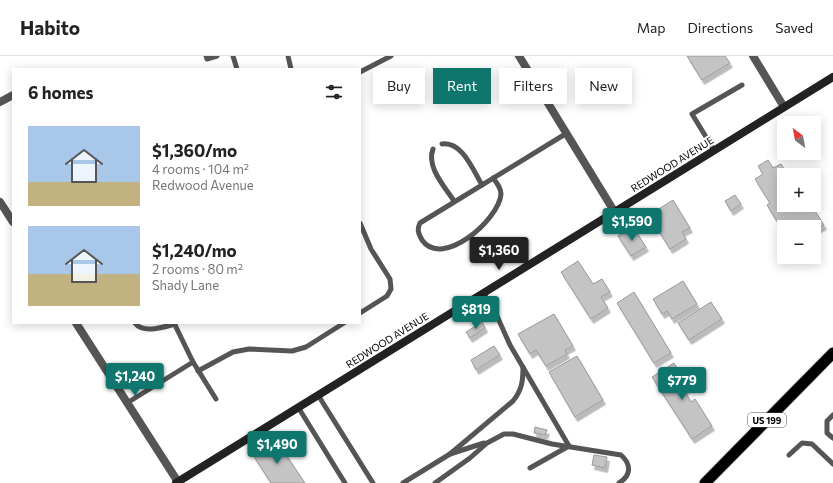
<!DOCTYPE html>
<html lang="en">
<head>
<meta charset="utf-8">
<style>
	body { margin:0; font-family:Commissioner,sans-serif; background:#f6f6f6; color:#222; height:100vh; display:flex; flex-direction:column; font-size:15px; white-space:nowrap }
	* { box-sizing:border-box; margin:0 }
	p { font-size:13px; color:#767676 }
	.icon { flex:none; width:22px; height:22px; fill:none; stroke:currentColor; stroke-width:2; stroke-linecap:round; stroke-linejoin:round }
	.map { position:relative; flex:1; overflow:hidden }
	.side { position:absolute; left:12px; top:12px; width:349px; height:256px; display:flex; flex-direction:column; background:#fff; border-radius:0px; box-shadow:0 2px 10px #0003 }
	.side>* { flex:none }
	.banner { position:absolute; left:373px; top:12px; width:380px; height:36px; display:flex; gap:8px }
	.needle { width:26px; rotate:328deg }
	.controls { position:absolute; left:777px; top:60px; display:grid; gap:8px }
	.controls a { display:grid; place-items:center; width:44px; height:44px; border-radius:0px; background:#fff; box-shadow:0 2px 10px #0003; font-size:20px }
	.price { position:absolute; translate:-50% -34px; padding:0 9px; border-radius:4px; background:#0f766e; color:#fff; font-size:13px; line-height:26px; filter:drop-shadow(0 1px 2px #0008) }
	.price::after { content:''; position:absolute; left:50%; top:24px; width:12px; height:9px; margin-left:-6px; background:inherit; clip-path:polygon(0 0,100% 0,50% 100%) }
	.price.active { background:#222; color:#fff }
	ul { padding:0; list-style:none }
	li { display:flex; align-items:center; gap:12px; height:100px; padding:0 16px }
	li span { display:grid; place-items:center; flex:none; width:112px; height:80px; border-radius:0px; color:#555 }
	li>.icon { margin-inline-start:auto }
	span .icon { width:48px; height:48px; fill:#fffc; stroke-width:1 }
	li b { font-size:17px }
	h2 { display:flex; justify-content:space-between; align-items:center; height:48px; padding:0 16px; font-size:17px }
	.tag { padding:0 14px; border-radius:0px; background:#fff; box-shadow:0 2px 10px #0003; font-size:14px; line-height:36px }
	.tag.active { background:#0f766e; color:#fff }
	header { display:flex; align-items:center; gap:24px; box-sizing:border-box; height:56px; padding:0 20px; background:#fff; border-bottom:1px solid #e0e0e0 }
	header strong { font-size:19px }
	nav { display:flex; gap:22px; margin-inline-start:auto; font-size:14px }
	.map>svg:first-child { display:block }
	.building { fill:#c4c4c4; stroke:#999; filter:url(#shadow) }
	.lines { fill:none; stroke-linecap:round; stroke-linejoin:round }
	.trunk-casing { stroke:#dbdbdb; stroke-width:13 }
	.service { stroke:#555; stroke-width:5 }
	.minor { stroke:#555; stroke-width:8 }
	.secondary { stroke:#222; stroke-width:8 }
	.trunk { stroke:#000; stroke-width:11 }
	.labels { text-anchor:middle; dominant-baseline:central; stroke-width:4; stroke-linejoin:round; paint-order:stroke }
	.shield { fill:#fff; stroke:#4c4c4c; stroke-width:1 }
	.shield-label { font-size:9px; font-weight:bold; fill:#000 }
	.street-label { font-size:10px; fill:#000; stroke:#fff }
</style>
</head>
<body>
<header>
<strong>Habito</strong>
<nav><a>Map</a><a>Directions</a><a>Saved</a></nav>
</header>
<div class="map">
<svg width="833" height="427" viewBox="0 0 833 427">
	<defs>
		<filter id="shadow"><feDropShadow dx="2.5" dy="4.5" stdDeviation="0" flood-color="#0004"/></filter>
	</defs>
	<rect width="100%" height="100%" fill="#fff"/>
	<g class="building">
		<polygon points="687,0 725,0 730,7 702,24"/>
		<polygon points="768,104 773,112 781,108 788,119 784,119 784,149 811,149 824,169 814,175 814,171 784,171 784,177 767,149 770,147 755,123 763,118 758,110"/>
		<polygon points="735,139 741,148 731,155 725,145"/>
		<polygon points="673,144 690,172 682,176 686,183 670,193 649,159"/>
		<polygon points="633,171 646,191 631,200 618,180"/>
		<polygon points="578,205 593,228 602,223 610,236 601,241 608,252 591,263 561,216"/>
		<polygon points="683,225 697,248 672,263 667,255 662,258 653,243"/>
		<polygon points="634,236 671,297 654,307 617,247"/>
		<polygon points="711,246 722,263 689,284 678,267"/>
		<polygon points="554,258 573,290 565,294 567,298 546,310 536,294 530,298 518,278"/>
		<polygon points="482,266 485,272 470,282 466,276"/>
		<polygon points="494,290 500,299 476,314 471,304"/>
		<polygon points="577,300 603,344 575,361 549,316"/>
		<polygon points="674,307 689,331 684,334 691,346 695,343 712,370 692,383 652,321"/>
		<polygon points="535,371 547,374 545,379 534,377"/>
		<polygon points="276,384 305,427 271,427 253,399"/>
		<polygon points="594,399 607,401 605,412 592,409"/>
	</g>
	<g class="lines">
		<g class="trunk-casing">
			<polyline id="trunk" points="705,427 833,297"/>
		</g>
		<g class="service">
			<polyline points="206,0 207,3 217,0"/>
			<polyline points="233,0 237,13"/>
			<polyline points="288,0 291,13"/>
			<polyline points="360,16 391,0"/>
			<path d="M442,88C462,85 473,114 482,129"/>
			<path d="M433,93C426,111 445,131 454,145"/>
			<polyline points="714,94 692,58 742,29"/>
			<path d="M493,122C497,127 501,132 501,138C499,164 442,213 422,184C418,177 417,173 420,167L567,77"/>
			<polyline points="360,167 371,193 390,223 391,233 387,240 360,257"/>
			<polyline points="483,236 497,260 510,289 569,390"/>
			<path d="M135,267C143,278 164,271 175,268"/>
			<polyline points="174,267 193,306 216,343"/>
			<polyline points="198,315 233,296 249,293 292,295 306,291 344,267"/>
			<polyline points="318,339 373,427"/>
			<polyline points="127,347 193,306"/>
			<polyline points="298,351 345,427"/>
			<polyline points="833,359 827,365 827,377 833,382"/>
			<path d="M450,398L513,345C522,334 523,325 523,311"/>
			<polyline points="789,399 802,387 812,388 833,408"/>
			<polyline points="530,412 569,390"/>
			<polyline points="403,427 450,398 484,387"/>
			<path d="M435,427L470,402L487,387L504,378H513L552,388L621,399C631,408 632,419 619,427"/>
		</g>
		<g class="minor">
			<polyline points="519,0 614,155"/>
			<polyline points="753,0 784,51"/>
			<polyline points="0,46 13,39"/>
			<polyline points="0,146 13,166"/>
			<polyline points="76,267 178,426"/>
		</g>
		<polyline class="secondary" points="176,427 833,21"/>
		<use href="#trunk" class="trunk"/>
	</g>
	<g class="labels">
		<rect class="shield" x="748" y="357" width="38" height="14" rx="3"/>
		<g class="shield-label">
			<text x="767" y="364">US 199</text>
		</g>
		<g class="street-label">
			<text transform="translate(672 108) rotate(-32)">REDWOOD AVENUE</text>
			<text transform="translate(387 284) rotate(-32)">REDWOOD AVENUE</text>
		</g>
	</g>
</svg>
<div class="controls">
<a><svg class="needle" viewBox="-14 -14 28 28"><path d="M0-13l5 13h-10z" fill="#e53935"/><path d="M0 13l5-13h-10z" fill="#767676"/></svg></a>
<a>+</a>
<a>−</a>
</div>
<b class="price" style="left:632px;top:186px">$1,590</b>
<b class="price active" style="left:499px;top:215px">$1,360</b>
<b class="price" style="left:476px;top:274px">$819</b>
<b class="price" style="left:135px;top:341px">$1,240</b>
<b class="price" style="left:682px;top:345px">$779</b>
<b class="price" style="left:277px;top:409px">$1,490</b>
<div class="banner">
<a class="tag">Buy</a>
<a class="tag active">Rent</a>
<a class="tag">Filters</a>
<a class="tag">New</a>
</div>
<section class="side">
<h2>6 homes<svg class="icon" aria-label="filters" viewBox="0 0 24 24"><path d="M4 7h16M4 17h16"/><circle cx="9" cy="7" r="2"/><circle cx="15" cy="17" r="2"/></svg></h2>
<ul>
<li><span style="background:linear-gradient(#a9c7e8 70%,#c2b280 0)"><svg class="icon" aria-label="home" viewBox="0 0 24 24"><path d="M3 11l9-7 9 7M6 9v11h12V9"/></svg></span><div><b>$1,360/mo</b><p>4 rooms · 104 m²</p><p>Redwood Avenue</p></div></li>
<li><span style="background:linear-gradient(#a9c7e8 60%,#c2b280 0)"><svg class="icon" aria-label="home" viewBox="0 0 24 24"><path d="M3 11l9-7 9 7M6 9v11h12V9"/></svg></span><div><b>$1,240/mo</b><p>2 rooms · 80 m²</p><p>Shady Lane</p></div></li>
</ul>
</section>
</div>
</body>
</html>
